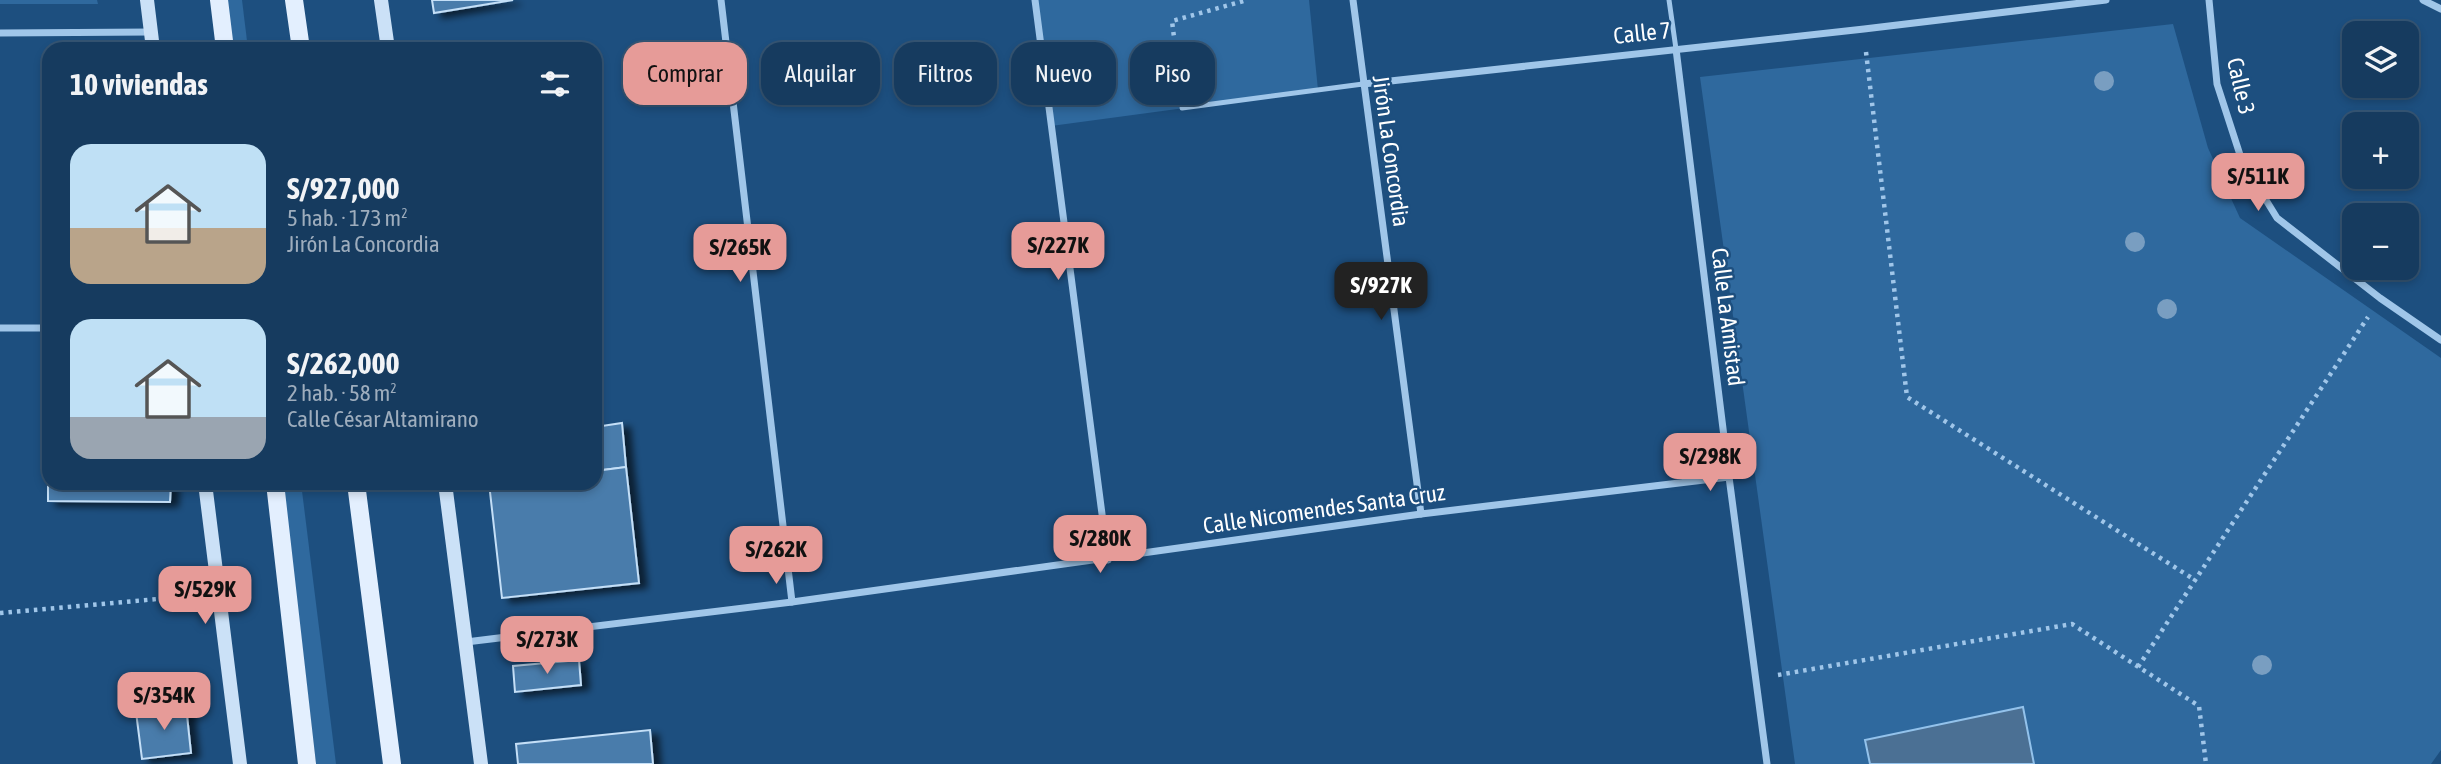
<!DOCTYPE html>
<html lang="es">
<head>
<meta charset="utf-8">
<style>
	body { margin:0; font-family:"Asap Condensed",sans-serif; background:#1f4265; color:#f1f3f6; height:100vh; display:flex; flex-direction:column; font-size:26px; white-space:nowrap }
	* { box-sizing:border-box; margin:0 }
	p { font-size:23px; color:#9eadbd }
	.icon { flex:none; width:38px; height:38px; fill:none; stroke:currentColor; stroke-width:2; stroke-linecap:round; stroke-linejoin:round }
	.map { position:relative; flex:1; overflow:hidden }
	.drawer { position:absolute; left:42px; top:42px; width:560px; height:448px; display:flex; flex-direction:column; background:#163b5f; border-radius:21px; box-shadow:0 4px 10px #0003,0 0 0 2px #355574 }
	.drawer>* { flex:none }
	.hud { position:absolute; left:623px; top:42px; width:665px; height:63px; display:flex; gap:14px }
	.tools { position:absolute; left:2342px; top:21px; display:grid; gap:14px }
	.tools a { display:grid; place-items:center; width:77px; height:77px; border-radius:14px; background:#163b5f; box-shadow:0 4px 10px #0003,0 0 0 2px #355574; font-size:35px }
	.price { position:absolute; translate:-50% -60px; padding:0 16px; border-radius:14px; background:#e69b98; color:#111; font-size:23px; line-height:46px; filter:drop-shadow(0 2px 4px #0008) }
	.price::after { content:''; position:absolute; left:50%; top:42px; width:21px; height:16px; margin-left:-10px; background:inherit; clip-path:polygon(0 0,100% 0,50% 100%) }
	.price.on { background:#222; color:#fff }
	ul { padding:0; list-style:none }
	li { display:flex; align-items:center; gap:21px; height:175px; padding:0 28px }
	li span { display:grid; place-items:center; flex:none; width:196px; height:140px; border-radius:21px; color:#555 }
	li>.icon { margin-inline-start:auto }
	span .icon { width:84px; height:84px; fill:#fffc; stroke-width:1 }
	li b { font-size:30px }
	h2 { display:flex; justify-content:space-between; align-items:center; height:84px; padding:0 28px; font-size:30px }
	.pill { padding:0 24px; border-radius:21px; background:#163b5f; box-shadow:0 4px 10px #0003,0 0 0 2px #355574; font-size:24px; line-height:63px }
	.pill.on { background:#e69b98; color:#111 }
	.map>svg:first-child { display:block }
	.green { fill:#2f699e }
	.water { fill:#4b7094; stroke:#93c2eb; stroke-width:2 }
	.building { fill:#4a7bab; stroke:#c4dff7; stroke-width:2; filter:url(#shadow) }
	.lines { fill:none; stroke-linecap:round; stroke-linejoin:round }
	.path { stroke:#a0c6e9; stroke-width:4.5; stroke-dasharray:3.5 5; stroke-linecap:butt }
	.service { stroke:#a0c6e9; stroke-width:5 }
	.minor { stroke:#a0c6e9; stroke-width:7 }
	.secondary { stroke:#cbe1f7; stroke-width:14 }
	.primary { stroke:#e3effe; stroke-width:18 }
	.tree { fill:#799ec1 }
	.labels { text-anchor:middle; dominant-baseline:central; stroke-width:5; stroke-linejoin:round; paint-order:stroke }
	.street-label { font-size:23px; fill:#fff; stroke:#1d4f7f }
</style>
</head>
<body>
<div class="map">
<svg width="2441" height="764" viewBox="0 0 2441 764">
	<defs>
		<filter id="shadow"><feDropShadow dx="8" dy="4.5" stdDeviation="3.5" flood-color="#0009"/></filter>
	</defs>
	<rect width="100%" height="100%" fill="#1d4f7f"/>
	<g class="green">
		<polygon points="0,0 97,0 98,4 0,4"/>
		<polygon points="226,0 242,0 248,49 232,49"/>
		<polygon points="1035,0 1309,0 1318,90 1051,126"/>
		<polygon points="2173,24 2208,148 2240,218 2441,358 2441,750 2431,764 1795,764 1700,77"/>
		<polygon points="283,483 301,483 336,764 316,764"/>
	</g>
	<polygon class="water" points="2023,707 2034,764 1870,764 1865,740"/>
	<g class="building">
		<polygon points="432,0 513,0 434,13"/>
		<polygon points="622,423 626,467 595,471 595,427"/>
		<polygon points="48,460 49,483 171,483 170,502 48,501"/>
		<polygon points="626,467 639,583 502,598 489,483 595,483 595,471"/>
		<polygon points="579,660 581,685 515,692 513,666"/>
		<polygon points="186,706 191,753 142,759 136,712"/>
		<polygon points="650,730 653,764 518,764 516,744"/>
	</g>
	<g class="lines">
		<g class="path">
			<polyline points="1866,52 1907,397 2195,580"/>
			<polyline points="1180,86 1172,21 1247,0"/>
			<polyline points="0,613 191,596"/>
			<polyline points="2138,667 2368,317"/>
			<polyline points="1778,675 2072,624 2199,706 2206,764"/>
		</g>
		<g class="service">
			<polyline points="1669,0 1676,49"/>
			<polyline points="1182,108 1363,84"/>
		</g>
		<g class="minor">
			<polyline points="721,0 792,602"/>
			<polyline points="1035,0 1108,560"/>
			<polyline points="1353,0 1421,514"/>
			<polyline points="2209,0 2217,84 2242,161 2277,218 2380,298 2441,340"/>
			<polyline points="2423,0 2441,9"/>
			<polyline points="0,33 151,32"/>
			<polyline points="1676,49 1729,477 1767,764"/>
			<polyline points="1363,84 1864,29 2106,0"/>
			<polyline points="0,328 49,328"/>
			<polyline points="466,642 792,602 1421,514 1729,477"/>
		</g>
		<g class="secondary">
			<polyline points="147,0 153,49"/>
			<polyline points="381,0 388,49"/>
			<polyline points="205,483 240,764"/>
			<polyline points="445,483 481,764"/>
		</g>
		<g class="primary">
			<polyline points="219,0 225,49"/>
			<polyline points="294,0 301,49"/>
			<polyline points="275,483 307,764"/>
			<polyline points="356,483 392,764"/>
		</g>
	</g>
	<g class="tree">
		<circle cx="2104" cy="81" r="10"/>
		<circle cx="2135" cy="242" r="10"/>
		<circle cx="2167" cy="309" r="10"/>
		<circle cx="2262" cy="665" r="10"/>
	</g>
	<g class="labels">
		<g class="street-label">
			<text transform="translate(1642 33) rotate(-6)">Calle 7</text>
			<text transform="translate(2241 86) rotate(77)">Calle 3</text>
			<text transform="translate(1391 151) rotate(82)">Jirón La Concordia</text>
			<text transform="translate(1728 317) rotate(83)">Calle La Amistad</text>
			<text transform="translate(1324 509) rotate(-8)">Calle Nicomendes Santa Cruz</text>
		</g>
	</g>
</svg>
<div class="tools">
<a><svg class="icon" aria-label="layers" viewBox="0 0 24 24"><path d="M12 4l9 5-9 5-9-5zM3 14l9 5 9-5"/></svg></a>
<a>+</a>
<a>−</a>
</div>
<b class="price" style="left:2258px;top:213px">S/511K</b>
<b class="price" style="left:1058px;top:282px">S/227K</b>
<b class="price" style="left:740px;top:284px">S/265K</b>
<b class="price on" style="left:1381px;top:322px">S/927K</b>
<b class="price" style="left:1710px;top:493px">S/298K</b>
<b class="price" style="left:1100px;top:575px">S/280K</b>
<b class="price" style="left:776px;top:586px">S/262K</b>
<b class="price" style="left:205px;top:626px">S/529K</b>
<b class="price" style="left:547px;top:676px">S/273K</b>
<b class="price" style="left:164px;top:732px">S/354K</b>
<div class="hud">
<a class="pill on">Comprar</a>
<a class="pill">Alquilar</a>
<a class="pill">Filtros</a>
<a class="pill">Nuevo</a>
<a class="pill">Piso</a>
</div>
<section class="drawer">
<h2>10 viviendas<svg class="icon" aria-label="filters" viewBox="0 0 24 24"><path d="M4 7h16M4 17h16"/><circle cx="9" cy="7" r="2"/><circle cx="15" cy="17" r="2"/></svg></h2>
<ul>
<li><span style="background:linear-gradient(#bfe0f5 60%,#b9a48a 0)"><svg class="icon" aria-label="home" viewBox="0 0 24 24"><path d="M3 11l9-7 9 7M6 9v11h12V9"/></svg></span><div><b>S/927,000</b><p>5 hab. · 173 m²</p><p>Jirón La Concordia</p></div></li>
<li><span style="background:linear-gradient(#bfe0f5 70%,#9aa5b1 0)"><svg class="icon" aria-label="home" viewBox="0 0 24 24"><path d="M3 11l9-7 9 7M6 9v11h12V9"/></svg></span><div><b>S/262,000</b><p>2 hab. · 58 m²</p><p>Calle César Altamirano</p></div></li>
</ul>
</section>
</div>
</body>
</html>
